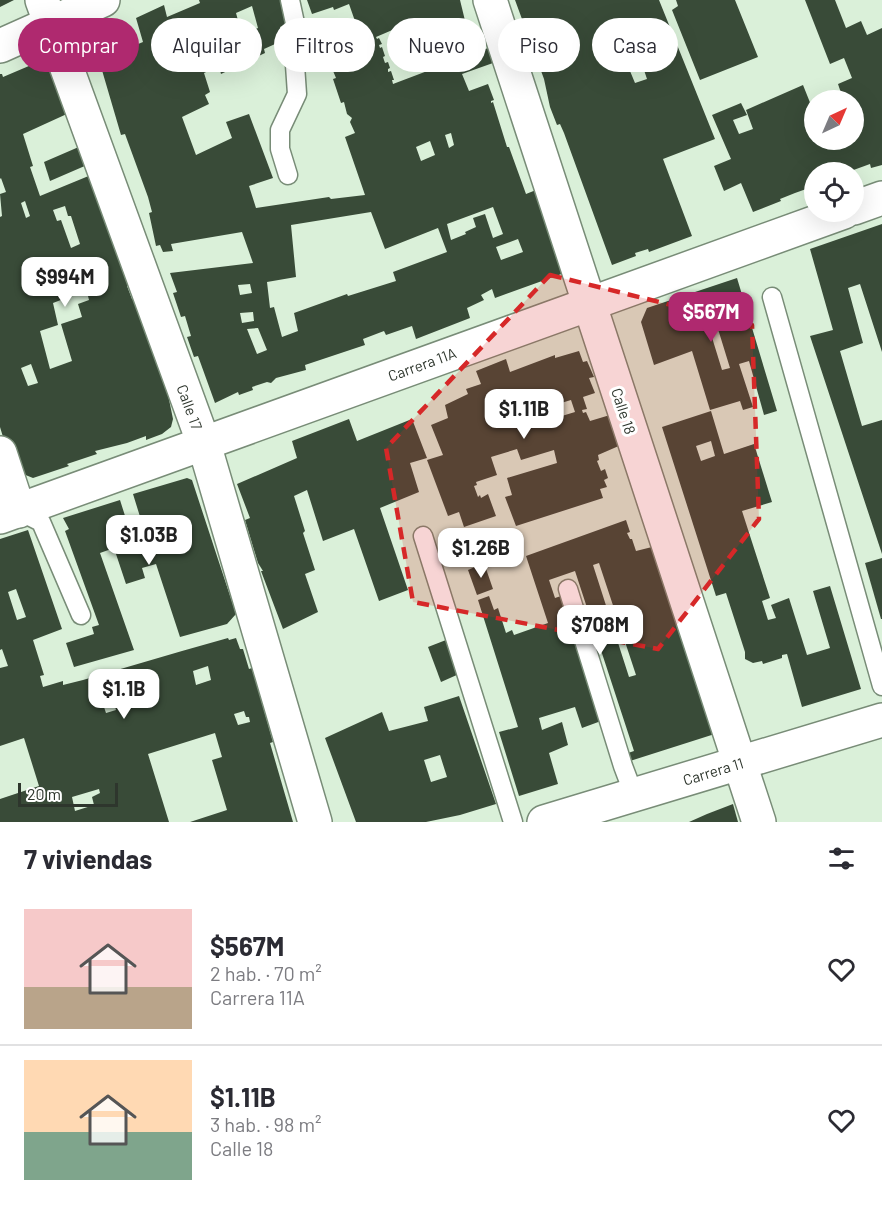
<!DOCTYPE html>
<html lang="es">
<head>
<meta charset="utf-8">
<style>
	body { margin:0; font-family:Barlow,sans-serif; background:#f2f2f3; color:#2b2b33; height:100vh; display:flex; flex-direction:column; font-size:22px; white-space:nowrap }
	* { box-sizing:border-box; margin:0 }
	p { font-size:20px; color:#7c7c81 }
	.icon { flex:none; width:33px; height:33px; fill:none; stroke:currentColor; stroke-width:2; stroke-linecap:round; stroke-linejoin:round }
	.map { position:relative; height:822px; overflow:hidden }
	.details { display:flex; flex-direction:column; background:#fff; flex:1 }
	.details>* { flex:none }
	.hud { position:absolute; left:18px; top:18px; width:846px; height:54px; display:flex; gap:12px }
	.needle { width:39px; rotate:44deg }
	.tools { position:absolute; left:804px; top:90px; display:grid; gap:12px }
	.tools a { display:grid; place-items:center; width:60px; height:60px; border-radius:50%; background:#fff; box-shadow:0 6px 24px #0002; font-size:30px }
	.scale { position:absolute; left:18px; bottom:15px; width:100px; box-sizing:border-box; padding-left:6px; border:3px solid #2e362d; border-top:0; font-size:16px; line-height:21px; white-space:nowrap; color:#2e362d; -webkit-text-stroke:4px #fff; paint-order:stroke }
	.price { position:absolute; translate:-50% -51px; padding:0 14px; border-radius:12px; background:#fff; color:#222; font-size:20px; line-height:39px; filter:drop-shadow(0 2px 3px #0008) }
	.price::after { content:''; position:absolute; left:50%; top:36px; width:18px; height:14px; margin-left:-9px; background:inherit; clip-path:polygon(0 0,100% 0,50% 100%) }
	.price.on { background:#af296f; color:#fff }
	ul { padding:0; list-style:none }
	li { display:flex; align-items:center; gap:18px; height:150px; padding:0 24px }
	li+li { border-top:2px solid #e1e1e2 }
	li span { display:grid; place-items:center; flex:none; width:168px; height:120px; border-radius:0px; color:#555 }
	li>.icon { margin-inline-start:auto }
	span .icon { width:72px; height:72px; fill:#fffc; stroke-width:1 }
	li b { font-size:26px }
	h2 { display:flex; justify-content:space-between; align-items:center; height:72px; padding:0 24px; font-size:26px }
	.chip { padding:0 21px; border-radius:27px; background:#fff; box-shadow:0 6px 24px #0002; font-size:21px; line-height:54px }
	.chip.on { background:#af296f; color:#fff }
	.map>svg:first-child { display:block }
	.building { fill:#394b38; fill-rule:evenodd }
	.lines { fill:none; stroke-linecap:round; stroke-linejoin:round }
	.service-casing { stroke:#788c77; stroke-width:21 }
	.minor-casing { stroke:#788c77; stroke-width:36 }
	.tertiary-casing { stroke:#788c77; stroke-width:36 }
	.service { stroke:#fff; stroke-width:18 }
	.minor { stroke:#fff; stroke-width:33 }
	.tertiary { stroke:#fff; stroke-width:33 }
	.marked { fill:#d62828; fill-opacity:0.2; stroke:#d62828; stroke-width:4.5; stroke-dasharray:12 8; stroke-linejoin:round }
	.labels { text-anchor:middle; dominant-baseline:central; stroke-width:6; stroke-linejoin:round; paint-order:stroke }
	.street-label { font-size:15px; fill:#2e362d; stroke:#fff }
</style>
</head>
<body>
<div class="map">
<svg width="882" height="822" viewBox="0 0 882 822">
	<rect width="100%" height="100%" fill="#daf0d9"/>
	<g class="building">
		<polygon points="0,0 14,0 0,7"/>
		<path d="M199,0H282L288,24L280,27L284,40L264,49L265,53L221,74L219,66L204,73L210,92L205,95L209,104L182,117L196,155L232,138L226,122L249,114L273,178L249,186L256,208L329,197L331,199L365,195L345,137L355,133L350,122L352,118L347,114L344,102L341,103L333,79L336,78L331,66L321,69L317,58L362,41L349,4L334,10L333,7L312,14L307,0H460L469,37L450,44V42L433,49L434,50L409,58L397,28L376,37L377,39L379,38L382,44L379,45L380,48L382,47L385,56L383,57L385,63L388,62L390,68L388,69V72L391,71L394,80H392L393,84L488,48L493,63L462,74L469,91L488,84L494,100L491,101V103L493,102L507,147H509L526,194L541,188L567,272L495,298L492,289L481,295L484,300L467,308L470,318L416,339L412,326L386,335L384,331L363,339L365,345L305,365L306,370L276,378L271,383L267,382L252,387L253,390L239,395L238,392L215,403L198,356L194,357L187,337L191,336L185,316L181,317L173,293L177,292L170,273L253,263L242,232L171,244L173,251L163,252L160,245L156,246L149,213L152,212L148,197L125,134L121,135L99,60L143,42L136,18L164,5L167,17L200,3ZM252,6L258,28L242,35L236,13ZM451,133L454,145L449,148L445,135ZM430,141L435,155L421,161L416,147ZM493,207L503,234L493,238L485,214L473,218L476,227L465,232L466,234L451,240L447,224ZM371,212L385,249L438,228L447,252L393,272L396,281L348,296L347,294L294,313L298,331L282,337L274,307L270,308L267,282L296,277L291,225ZM518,239L523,252L501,260L496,247ZM250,284L252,293L240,295L238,285ZM253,312L254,321L242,323L240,313ZM258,328L267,350L257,354L247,329Z"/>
		<path d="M515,0H659L715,139L663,159L692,236L649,252L648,249L635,253L636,256L612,265L564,133L560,124L557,125L550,107L544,79ZM643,67L647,79L635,83L630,71Z"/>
		<polygon points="676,0 735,0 758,57 700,80 672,10 678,6"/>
		<polygon points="805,0 835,0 846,28 861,21 867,35 882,28 882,165 871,168 870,164 848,172 814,172 814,189 810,190 809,188 795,193 780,199 781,201 753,212 741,183 724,191 714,166 731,159 712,115 741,103 747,115 733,120 739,134 753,129 746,110 803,85 811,105 814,104 814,140 854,140 854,100 823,100 841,93 838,84 852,78 844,58 830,64"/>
		<path d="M43,60L51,64L69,113L23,134L33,166L30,167L40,196L91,175L130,285L127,286L132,299H134L161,376L164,375L173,419L171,427L162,434L146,440V436L127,443L95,451L97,454L67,464L69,466L33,478L13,470L0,427V217L2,216L0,194L6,192L1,178L0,179V74H2L3,77ZM25,201L30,216L26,218L21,203ZM65,206L68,216H71L80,244L71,248L61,220L57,221L53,210ZM85,284L89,300L78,304L82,317L61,324L72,361L50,369L40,331L58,325L53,303L71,296L69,290ZM31,364L38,383L28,386L21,368Z"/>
		<polygon points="81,146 87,165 50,181 44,162"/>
		<polygon points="882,224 882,352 860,284 848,288 863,343 840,351 862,426 882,420 882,554 810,336 833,330 810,249"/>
		<path d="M737,278L777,411L764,415L749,361L739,364L753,407L743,410L740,401L710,410L692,351L654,365L641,322L647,308ZM714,316L730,368L722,370L706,318Z"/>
		<path d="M579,351L583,362L587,361L594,377L589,378L595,393L583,397L587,409L582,410L583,413L586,412L590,421L610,415L621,445L598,455L599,460L597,461L601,471L605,469L608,478L604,480L607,487L600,489L603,498L516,526L505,497L512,495L507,478L557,463L554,450L521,460L517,449L491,457L497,475L476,482L477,485L474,486L478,497L480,495L481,498L488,494L496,516L464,527L459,512L448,516L427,460L443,455L431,425L448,418L445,405L468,394L466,389L481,384L476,371L506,359L510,372L555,355V358ZM571,400L575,412L542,422L538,410Z"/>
		<path d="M711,411L724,454L754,444L772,502L742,511L770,598L762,601L768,620L776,618L771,605L789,598L807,655L830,648L813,591L830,586L861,689L802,707L787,654L782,655V658L763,664L762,661L753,663L745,659V652L726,593L716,596L662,427ZM711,441L715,456L701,461L696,446Z"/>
		<polygon points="349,419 357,441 412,419 427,458 410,463 419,492 380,508 408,590 379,601 354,529 323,541 307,490 294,496 305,531 303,533 315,570 305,574 318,612 283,629 261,571 263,571 258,563 245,520 250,518 237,484 297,458 292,441"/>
		<polygon points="187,478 192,480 236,614 227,624 180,637 156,564 142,568 145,578 126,584 114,548 100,553 134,650 74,667 66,643 94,634 92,627 99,625 65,531 69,529 63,518 120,500 133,541 146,536 133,494"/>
		<path d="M626,520L630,532L627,533L630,539H632L636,551L656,546L721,732L630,761L628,753L634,751L575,571L549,580L555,598L561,596L601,721L582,728L575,707L539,718L542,730L562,722L568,745L549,753L558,784L519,796L499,732L518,727L478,600L489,596L494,610L498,608L506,633L512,630L514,635L548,623L526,556ZM599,563L636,675L629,677L593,565Z"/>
		<path d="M28,530L62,629L33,640L44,675L40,676L43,687L63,681V685L83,680L182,651L228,638L229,640L236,638L240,649H243L249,669L252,668L273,742L270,743L293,822H190L227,810L212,760L222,757L215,733L148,754L169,822H0V799L39,786L24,738L0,746V668L8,666L2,649L0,650V539ZM16,589L26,617L17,620L8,592ZM208,666L211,680L196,685L193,671ZM111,694L116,710L106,713L101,698ZM244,711L246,717H249L250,722L238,725L234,714ZM99,789L100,793L92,797L94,805L75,811L72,797Z"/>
		<polygon points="882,558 882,619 881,619 865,563"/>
		<polygon points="484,563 493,589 477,595 468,570"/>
		<polygon points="446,640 459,674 441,682 428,647"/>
		<path d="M459,696L496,804L460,815L426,822H356L325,738L382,712L389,731L428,721L424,707ZM440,755L447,777L431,782L424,760Z"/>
		<polygon points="733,804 738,822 689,822 707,814"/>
	</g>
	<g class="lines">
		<g class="service-casing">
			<g id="service">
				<polyline points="288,175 280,149 280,130 297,94 295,65 298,37 290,0"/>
				<polyline points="772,297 882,686"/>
				<polyline points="19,511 41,522 81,615"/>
				<polyline points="423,536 513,822"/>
				<polyline points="568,589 623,766 634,795"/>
			</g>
		</g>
		<g class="minor-casing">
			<g id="minor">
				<polyline points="42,0 204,444 315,822"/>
				<polyline points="490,0 759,822"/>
				<polyline points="854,208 882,198"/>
				<polyline points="0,453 19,511"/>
				<polyline points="0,517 844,212"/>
			</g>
		</g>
		<g class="tertiary-casing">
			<g id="tertiary">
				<polyline points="0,46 103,0"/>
				<polyline points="544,822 882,720"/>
			</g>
		</g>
		<use href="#service" class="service"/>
		<use href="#minor" class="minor"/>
		<use href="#tertiary" class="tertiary"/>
	</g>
	<path class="marked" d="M550,275L752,325L759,519L658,649L413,602L386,448Z"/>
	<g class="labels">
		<g class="street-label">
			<text transform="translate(422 364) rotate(-20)">Carrera 11A</text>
			<text transform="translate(190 407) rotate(70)">Calle 17</text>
			<text transform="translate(624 411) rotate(72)">Calle 18</text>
			<text transform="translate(713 771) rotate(-17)">Carrera 11</text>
		</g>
	</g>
</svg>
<div class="tools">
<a><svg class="needle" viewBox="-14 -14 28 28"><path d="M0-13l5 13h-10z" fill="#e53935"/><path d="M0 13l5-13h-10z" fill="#7c7c81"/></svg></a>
<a><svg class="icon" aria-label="locate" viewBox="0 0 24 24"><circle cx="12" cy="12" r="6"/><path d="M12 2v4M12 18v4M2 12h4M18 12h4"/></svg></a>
</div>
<div class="scale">20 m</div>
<b class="price" style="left:65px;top:308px">$994M</b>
<b class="price on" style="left:711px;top:343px">$567M</b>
<b class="price" style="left:524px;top:440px">$1.11B</b>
<b class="price" style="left:149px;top:566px">$1.03B</b>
<b class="price" style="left:481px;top:579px">$1.26B</b>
<b class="price" style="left:600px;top:656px">$708M</b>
<b class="price" style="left:124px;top:720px">$1.1B</b>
<div class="hud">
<a class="chip on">Comprar</a>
<a class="chip">Alquilar</a>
<a class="chip">Filtros</a>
<a class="chip">Nuevo</a>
<a class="chip">Piso</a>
<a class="chip">Casa</a>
</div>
</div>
<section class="details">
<h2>7 viviendas<svg class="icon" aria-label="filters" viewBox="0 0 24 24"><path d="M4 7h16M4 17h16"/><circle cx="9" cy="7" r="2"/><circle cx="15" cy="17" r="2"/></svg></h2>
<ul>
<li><span style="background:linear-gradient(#f6c9c9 65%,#b9a48a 0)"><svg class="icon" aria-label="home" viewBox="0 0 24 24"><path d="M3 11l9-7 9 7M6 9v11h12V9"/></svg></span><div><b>$567M</b><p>2 hab. · 70 m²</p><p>Carrera 11A</p></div><svg class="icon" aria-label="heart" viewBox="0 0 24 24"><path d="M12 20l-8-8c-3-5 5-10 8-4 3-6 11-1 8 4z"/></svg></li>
<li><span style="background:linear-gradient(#ffd9b3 60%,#7fa58c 0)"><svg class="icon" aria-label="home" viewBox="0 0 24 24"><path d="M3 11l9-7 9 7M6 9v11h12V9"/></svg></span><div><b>$1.11B</b><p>3 hab. · 98 m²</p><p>Calle 18</p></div><svg class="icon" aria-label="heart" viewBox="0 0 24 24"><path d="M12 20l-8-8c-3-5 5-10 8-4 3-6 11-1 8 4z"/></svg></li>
</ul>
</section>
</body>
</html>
